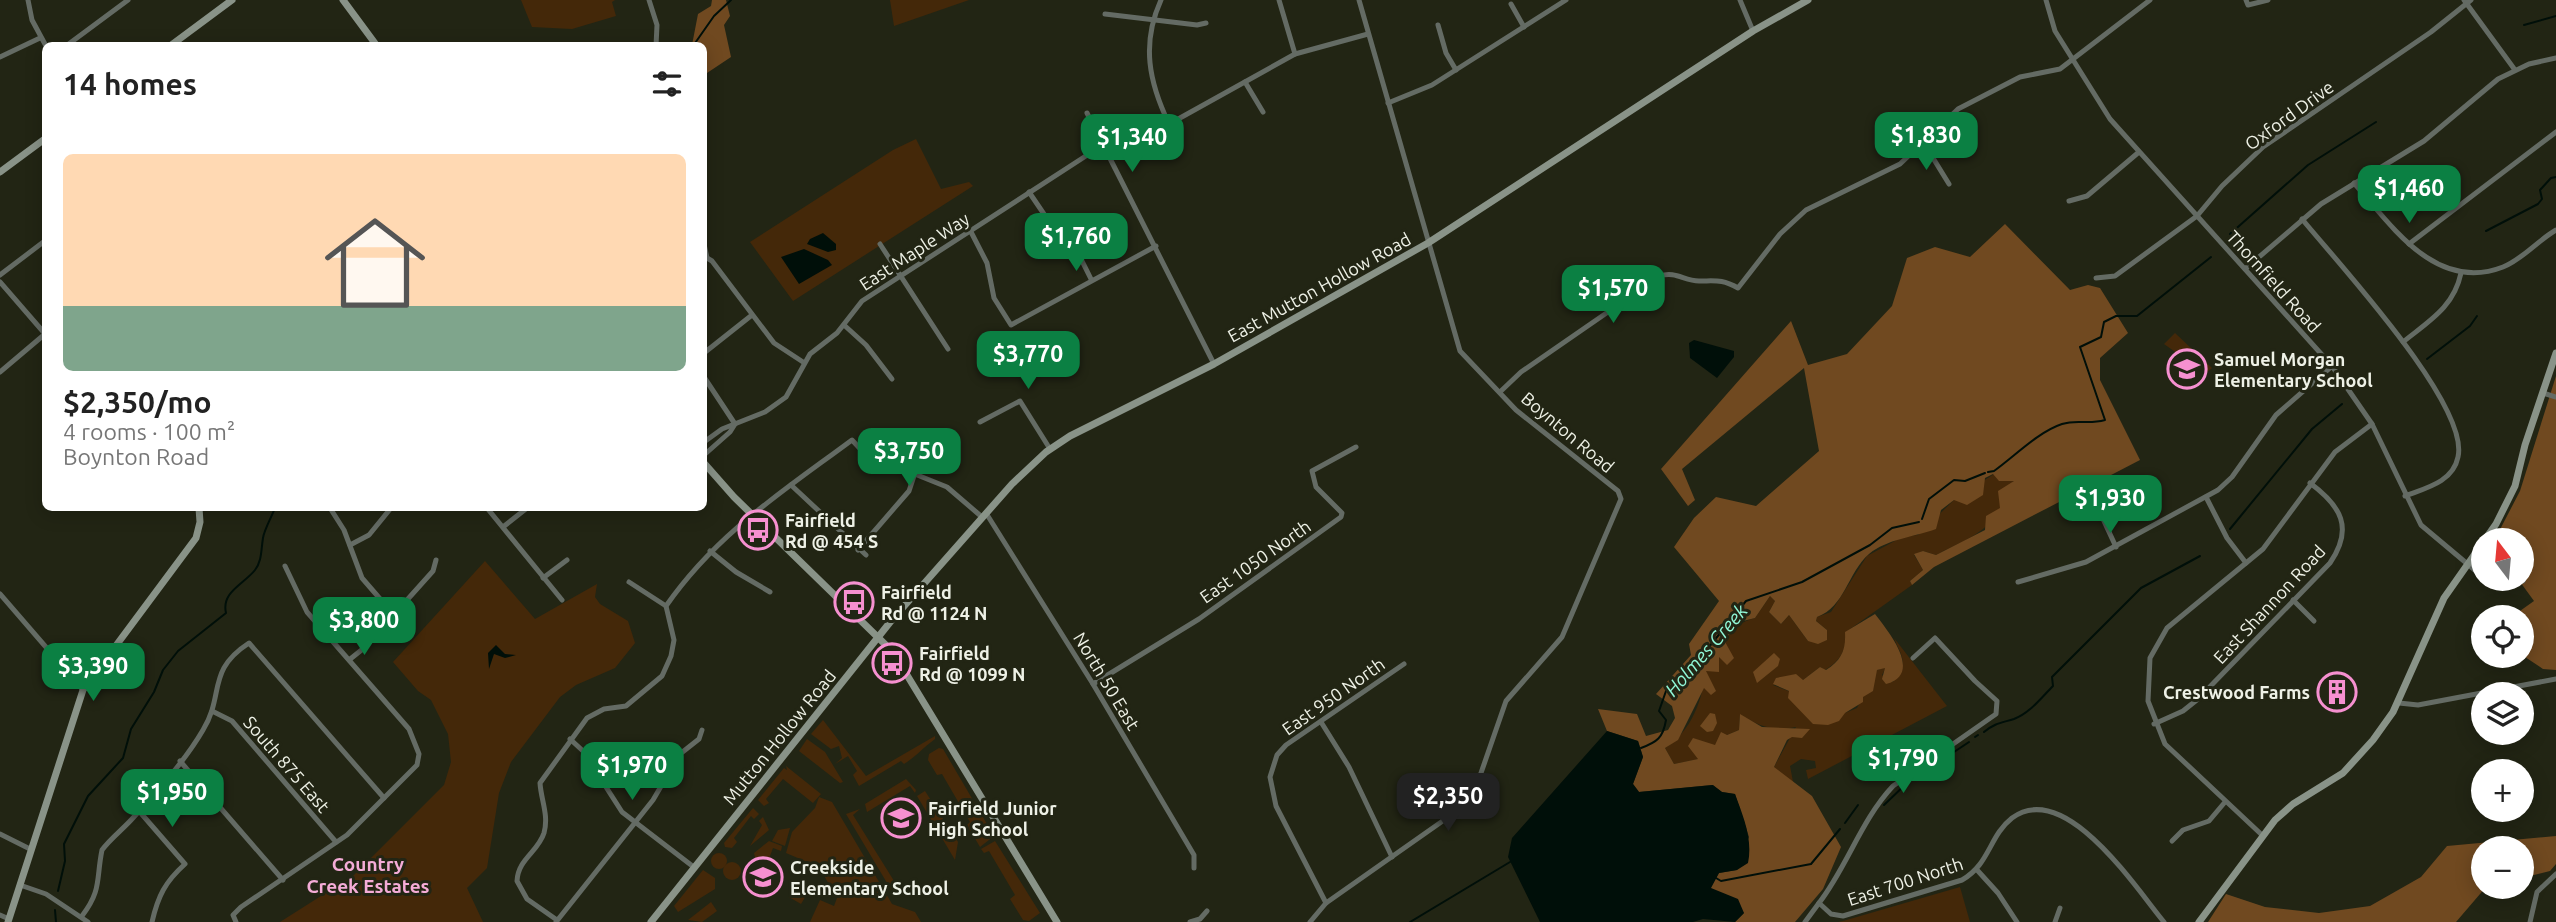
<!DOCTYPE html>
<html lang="en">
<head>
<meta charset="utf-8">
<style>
	body { margin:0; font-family:Ubuntu,sans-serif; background:#f6f6f6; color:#222; height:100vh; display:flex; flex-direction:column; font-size:26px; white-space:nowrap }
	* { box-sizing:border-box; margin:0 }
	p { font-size:23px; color:#767676 }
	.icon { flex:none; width:38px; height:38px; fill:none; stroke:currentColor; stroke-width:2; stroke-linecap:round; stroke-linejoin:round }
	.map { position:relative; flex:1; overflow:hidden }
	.drawer { position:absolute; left:42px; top:42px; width:665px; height:469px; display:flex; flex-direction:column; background:#fff; border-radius:10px; box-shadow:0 4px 18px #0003 }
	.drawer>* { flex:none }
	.needle { width:46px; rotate:344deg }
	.fabs { position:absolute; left:2471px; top:528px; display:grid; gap:14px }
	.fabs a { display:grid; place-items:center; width:63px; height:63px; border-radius:50%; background:#fff; box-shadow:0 4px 18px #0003; font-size:35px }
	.price { position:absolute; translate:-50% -60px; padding:0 16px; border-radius:14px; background:#0b8043; color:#fff; font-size:23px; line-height:46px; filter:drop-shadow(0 2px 4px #0008) }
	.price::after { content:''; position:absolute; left:50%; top:42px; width:21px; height:16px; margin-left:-10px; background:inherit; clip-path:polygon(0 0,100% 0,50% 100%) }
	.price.active { background:#222; color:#fff }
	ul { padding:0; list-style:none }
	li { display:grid; align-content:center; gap:14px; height:371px; padding:0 21px }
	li+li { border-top:2px solid #e0e0e0 }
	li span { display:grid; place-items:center; height:217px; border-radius:10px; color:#555 }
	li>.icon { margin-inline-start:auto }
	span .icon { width:126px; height:126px; fill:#fffc; stroke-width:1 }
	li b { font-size:30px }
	h2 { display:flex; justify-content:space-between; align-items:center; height:84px; padding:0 21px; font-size:30px }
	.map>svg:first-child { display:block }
	.green { fill:#442809 }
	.forest { fill:#704920 }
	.water { fill:#000f09 }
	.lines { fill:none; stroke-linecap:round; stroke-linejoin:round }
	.stream { stroke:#000f09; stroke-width:2 }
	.street { stroke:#646b64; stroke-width:5 }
	.secondary { stroke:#899388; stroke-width:7 }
	.labels { text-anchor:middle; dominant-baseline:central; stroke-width:6; stroke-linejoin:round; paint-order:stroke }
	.street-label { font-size:18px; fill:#eef1e6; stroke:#222514 }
	.poi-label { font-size:18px; font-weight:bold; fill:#eef1e6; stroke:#222514; text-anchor:start }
	.water-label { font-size:19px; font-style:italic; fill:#91f8d8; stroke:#222514 }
	.neighbourhood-label { font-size:19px; font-weight:bold; fill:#f4acd7; stroke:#222514 }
</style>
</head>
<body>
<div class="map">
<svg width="2556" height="922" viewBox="0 0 2556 922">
	<rect width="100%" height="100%" fill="#222514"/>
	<g class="green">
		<polygon points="521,0 615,0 612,2 616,16 572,29 532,27"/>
		<polygon points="890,0 969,0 894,26"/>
		<polygon points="916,139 941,189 969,182 973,186 793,301 750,242 893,150"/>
		<polygon points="2175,333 2212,368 2197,381 2181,356 2164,344"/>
		<path d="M1994,474L2015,480C2005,489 2006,499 1999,510C1985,535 1960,542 1936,555L1923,551L1914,555L1923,570L1910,581L1912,585L1846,632C1846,651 1841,660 1825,670L1820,667L1803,680L1773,685L1845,713L1857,708L1877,670L1886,667L1882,675L1893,682C1907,661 1904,661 1894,638L1947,706L1808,779L1806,770L1816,768L1815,761L1801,759L1790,766L1794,787L1767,762L1774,767L1796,727C1773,732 1760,726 1740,715L1739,730L1727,735L1699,759L1674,764L1665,748C1690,733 1704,699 1705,670C1723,652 1727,624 1755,618L1770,596L1775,601L1769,612L1781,624L1789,615L1808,641L1827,640V630L1816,621L1817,617L1831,612L1867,556L1904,536L1918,535L1954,500Z"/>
		<polygon points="485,561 535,619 597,584 595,597 600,604 628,621 635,643 615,668 576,685 560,697 511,762 499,793 487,868 467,888 483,922 280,922 354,875 444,785 451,762 448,734 431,700 418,691 393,662"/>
		<path d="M823,720L866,776L935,736V739C924,747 913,759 904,764L901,761L859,786L853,775L857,771L848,756L835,764L842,758L839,746L831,749L811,734Z"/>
		<polygon points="807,739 825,752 843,782 840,783 799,751"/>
		<polygon points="939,748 943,749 994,836 980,847 967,825 970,822 942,774 937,775 928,760 929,754"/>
		<polygon points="786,766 821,794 813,803 783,779 766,799 769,803 764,806 758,800 784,768 787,770"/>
		<polygon points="906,779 916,790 915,793 910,786 867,812 865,804"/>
		<polygon points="925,791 958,842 955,860 917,796"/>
		<polygon points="819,797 832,802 892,904 915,912 921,922 810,922 820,900 834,906 837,898 819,867 786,853 792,832 815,808"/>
		<polygon points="753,808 759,814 754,819 751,816 734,838 737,842 732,848 725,847 724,843"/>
		<polygon points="860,809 853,815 899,889 893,893 846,814"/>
		<polygon points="763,817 769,830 750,846 762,825 759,821"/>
		<polygon points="790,828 785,846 772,841 778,830"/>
		<polygon points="769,841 782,846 781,851 773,848 767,864 756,861 754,853"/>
		<polygon points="995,841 1040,913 1029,921 1023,920 1010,899 1015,895 989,851 984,853 981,849"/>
		<circle cx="719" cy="861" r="8"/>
		<circle cx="732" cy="871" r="9"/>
		<polygon points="703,870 715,878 715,889 678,912 674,906"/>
		<polygon points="789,886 807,894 801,904 789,897"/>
		<polygon points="1960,887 1970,922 1838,922 1843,921"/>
		<polygon points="711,902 717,911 702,922 688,920"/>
	</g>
	<g class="forest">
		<polygon points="712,0 726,0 730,16 724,25 731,57 704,75 704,46 692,45 698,14 711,6"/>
		<path d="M2005,224L2070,290L2088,285L2100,288L2128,333L2100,358V380L2140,460L1934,567L1912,585L1910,581L1923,570L1914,554L1923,551L1936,555L1985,530L1986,516L2000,508L1998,491L2014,481H1999L1993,474L1985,478L1983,495L1967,505L1954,500L1941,510L1936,529C1914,537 1887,539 1869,554C1848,572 1845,607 1817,617L1816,621L1827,630V640L1818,644L1808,641L1789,615L1781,624L1769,612L1775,601L1770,596L1755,618L1743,621L1724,640L1734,658L1727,665L1719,657V672L1706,671L1716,691L1711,695L1704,688L1678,740L1665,748L1674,764L1698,759L1688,746L1693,738L1715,745L1721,732L1727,735L1739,730L1740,714L1762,727L1810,729L1802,738L1792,737L1787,740L1774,767L1812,796L1841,847L1823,889L1795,922H1735L1744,913L1710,888L1719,873L1737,870L1749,837L1735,794L1722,792L1712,785L1639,792L1633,784L1643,757L1638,741L1607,731L1598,709L1637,714L1646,736L1668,730L1675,718L1672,706L1656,694L1691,655L1689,644L1719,601L1674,547L1694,518L1716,497L1756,506L1819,451L1804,368L1682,469L1695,500L1688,506L1661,469L1791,321L1808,365L1847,354L1892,306L1907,258L1935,247L1970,257Z"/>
		<polygon points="2556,376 2556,670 2543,669 2522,655 2522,618 2510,618 2534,601 2518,579 2522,579 2522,541 2494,541 2520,491"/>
		<path d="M1875,614C1888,631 1924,674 1886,684L1882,679L1885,668L1877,670L1873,691L1863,697V702L1845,713L1839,721L1828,725L1813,724L1788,698L1789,691L1773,684L1776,678L1796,674L1803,680L1820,667L1826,670C1841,660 1846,651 1845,632Z"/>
		<polygon points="1774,653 1780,659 1778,666 1757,683 1753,672"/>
		<polygon points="1710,713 1715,714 1717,723 1713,731 1707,732 1700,726"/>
		<polygon points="2556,836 2556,864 2550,871 2522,878 2522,849 2483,849 2483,887 2486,887 2456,922 2208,922 2226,894 2265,907 2319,913 2370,906 2421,877 2447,846"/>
	</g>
	<g class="water">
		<polygon points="823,233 836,244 836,250 828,252 807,244 810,239"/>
		<polygon points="804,249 828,260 832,265 799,284 781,257"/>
		<polygon points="1694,340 1734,351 1734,357 1717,378 1690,358 1689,343"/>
		<polygon points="496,645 505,654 516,655 505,658 494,654 489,669 488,653"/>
		<path d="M1607,731L1638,741L1643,757L1633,784L1639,792L1713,785L1722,792L1735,794C1743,816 1753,839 1748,863L1737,870L1719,873L1711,888L1738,899L1744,913L1735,922L1703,919L1693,922H1540L1508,857L1512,838Z"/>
	</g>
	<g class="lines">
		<g class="stream">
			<polyline points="2524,25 2556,16"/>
			<polyline points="693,46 714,16 731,0"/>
			<polyline points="2486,231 2538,204 2542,199 2540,190 2551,178 2556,177"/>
			<polyline points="2230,234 2308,165 2376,122"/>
			<polyline points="2427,359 2470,326 2477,316"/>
			<path d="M1988,472L1994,471C2015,456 2038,432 2062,424C2078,419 2087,425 2105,420L2080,347L2101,337L2104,322L2116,316H2137L2211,257"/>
			<polyline points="1922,519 1929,499 1954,480 1965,481 1985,473"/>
			<polyline points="2230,529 2312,429 2342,404"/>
			<path d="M1984,732C1995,723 2001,723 2014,719C2030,713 2041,698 2053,686L2052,677L2141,588L2200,556"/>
			<polyline points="1975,737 1978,735"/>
			<path d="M1641,748C1657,742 1663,738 1666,720L1659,711L1666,691L1688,673L1746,601L1802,582L1870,545L1892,528L1919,522"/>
			<polyline points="1942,760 1969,742"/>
			<polyline points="1926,770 1937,763"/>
			<polyline points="1914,778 1922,773"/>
			<polyline points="1884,805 1909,781"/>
			<polyline points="1845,823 1858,805"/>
			<polyline points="1716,878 1721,881 1811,864 1840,829"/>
			<path d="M58,891L65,861L64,844L88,796L123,758L131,729L154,692L163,670L178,651L226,613C221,592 244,584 255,570C262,561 261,550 263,538C264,530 272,516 275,508"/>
			<polyline points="55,910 56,922"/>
			<polyline points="1410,922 1510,862"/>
		</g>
		<g class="street">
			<polyline points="28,0 32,20 46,46"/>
			<polyline points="649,0 657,25 656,46"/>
			<path d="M1161,0C1141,44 1149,82 1169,124"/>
			<polyline points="1279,0 1295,54"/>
			<polyline points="1740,0 1753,31"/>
			<polyline points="2046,0 2055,31 2110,119 2332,366 2372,424 2421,525 2483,577"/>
			<polyline points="2246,0 2248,5 2268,0"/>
			<polyline points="2464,0 2515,70"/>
			<polyline points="1511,4 1524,27"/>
			<polyline points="1105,14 1197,25 1206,23"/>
			<polyline points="1438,25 1446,53 1456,70"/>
			<polyline points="66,46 128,0"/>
			<polyline points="0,57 40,38"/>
			<polyline points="1245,82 1263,112"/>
			<polyline points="1388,103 1432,85 1566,0"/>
			<polyline points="1087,113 1214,364"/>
			<polyline points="1920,147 1933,158 1949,184"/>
			<path d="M2354,183C2392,226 2436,293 2503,267C2523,259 2537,241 2556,230"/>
			<polyline points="1029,192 1050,223 1071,239 1091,279"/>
			<polyline points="2069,201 2087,196 2139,152"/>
			<path d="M2302,219C2337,262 2470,405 2458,457C2453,482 2426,488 2405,496"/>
			<polyline points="970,230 987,263 994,298 1011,325 1156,246"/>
			<polyline points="704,244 707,258"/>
			<polyline points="880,244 948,349"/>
			<polyline points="2409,244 2556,132"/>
			<polyline points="707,258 712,261 774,343 803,362"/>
			<polyline points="2245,269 2321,204 2424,141 2498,79 2529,64 2556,58"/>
			<polyline points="0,275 46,240"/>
			<polyline points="2096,278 2115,276 2197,216 2222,186 2263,147 2431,32 2471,0"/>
			<polyline points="0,282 46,335"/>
			<polyline points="844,325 866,345 892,379"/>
			<path d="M2403,342C2429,321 2454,307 2461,273"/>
			<polyline points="704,353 752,315"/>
			<polyline points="0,372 45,334"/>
			<polyline points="704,377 735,424"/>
			<path d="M1501,391L1521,372L1660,276C1676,271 1684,281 1699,281C1716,281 1722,279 1738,288L1780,234L1806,210L1900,164L1958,109L2020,77L2060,69L2150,0"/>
			<polyline points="2543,393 2556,397"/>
			<polyline points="980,422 1020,401 1050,449"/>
			<polyline points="704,442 722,429 765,412 786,397 810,354 837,333 862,301 1112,139 1162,128 1295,54 1368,34"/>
			<polyline points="704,455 730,432 735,424"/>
			<polyline points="791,485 866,555"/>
			<polyline points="2206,497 2227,538 2246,563"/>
			<polyline points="2097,506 2116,547"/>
			<polyline points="330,508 344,530 362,578 394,615"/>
			<polyline points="487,508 562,600"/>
			<polyline points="986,513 1093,684 1194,855 1194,868"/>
			<polyline points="503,527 527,508"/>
			<polyline points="350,545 369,535 391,508"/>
			<polyline points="858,550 909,491 914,476"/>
			<polyline points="710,551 736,572 770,592"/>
			<polyline points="543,578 567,560"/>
			<polyline points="2489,579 2523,581 2526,570 2522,566"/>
			<polyline points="629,582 666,606"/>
			<polyline points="2018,582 2086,562 2218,490 2232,477 2276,415 2332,366"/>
			<polyline points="0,594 83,690"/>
			<polyline points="2293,600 2314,621"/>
			<polyline points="349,660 364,648 433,571 436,560"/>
			<polyline points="1093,684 1199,619 1341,517 1342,513 1316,487 1312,471 1356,447"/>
			<polyline points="2399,703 2418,705 2556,679"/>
			<polyline points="212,711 232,721 336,842"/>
			<polyline points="1321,722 1349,767 1392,857"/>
			<path d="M2154,724L2183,711L2198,699L2330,563C2354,528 2341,506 2310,483"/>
			<polyline points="570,739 583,751 622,812 695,868"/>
			<polyline points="180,761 283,880"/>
			<path d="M139,811L185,864C165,882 158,896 152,922"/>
			<polyline points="0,834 30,849"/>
			<polyline points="2262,835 2165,744 2148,701 2150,658 2167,628 2263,549 2335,452 2372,424"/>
			<polyline points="2172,841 2183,830 2209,821 2225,802"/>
			<polyline points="1978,871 1998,893 2017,922"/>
			<polyline points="20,885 46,894 88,922"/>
			<polyline points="1326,903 1276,806 1270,777 1277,755 1286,745 1404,664"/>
			<path d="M1819,903C1847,867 1861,820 1893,786L1996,714L1997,701L1975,681L1935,638L1913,658"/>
			<polyline points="0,915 9,919"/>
			<path d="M82,916C102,890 96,879 102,850C110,839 122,830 132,819C156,793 185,761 203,730C225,694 206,671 249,643L384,798"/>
			<path d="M557,920L527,899L517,881C518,859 538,852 544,833C549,815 541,800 540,783L587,718L604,709L626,706L662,676L671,656L674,640L666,606C717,533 782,492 852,440L865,454L947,487L982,517"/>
			<polyline points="236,922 233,915 241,907 347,835 417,765 419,754 409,729 307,612 285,566"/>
			<polyline points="556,922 653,800 680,754 699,739 702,730"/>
			<polyline points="1190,922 1200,919 1207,911"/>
			<polyline points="1310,922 1326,903 1464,806 1473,796 1506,701 1562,637 1621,499 1618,491 1516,410 1460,351 1359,0"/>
			<path d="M1805,922L1819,903L1831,914L1843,916L1962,880C1990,864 1989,836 2012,818C2065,779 2135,887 2164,922"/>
			<polyline points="2055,922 2060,908"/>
			<polyline points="2530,922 2537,892 2556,874"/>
		</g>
		<g class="secondary">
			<polyline points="343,0 377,46"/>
			<polyline points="170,46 232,0"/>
			<polyline points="0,172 46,138"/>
			<polyline points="704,463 734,497 893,652 1057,922"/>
			<polyline points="8,922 83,690 196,538 200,522 199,508"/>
			<polyline points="651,922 891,621 1012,484 1046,452 1070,436 1214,364 1428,243 1753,31 1808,0"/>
			<polyline points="2199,922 2275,820 2293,804 2343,773 2373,740 2393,712 2444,598 2496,524 2515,486 2525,445 2556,353"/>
		</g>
	</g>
	<defs>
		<g id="school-ring" transform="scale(2.0125)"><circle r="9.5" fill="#222514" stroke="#f690d0" stroke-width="1.5"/><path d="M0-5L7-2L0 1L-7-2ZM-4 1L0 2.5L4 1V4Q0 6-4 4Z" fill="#f690d0"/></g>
		<g id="bus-ring" transform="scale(2.0125)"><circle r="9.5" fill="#222514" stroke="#f690d0" stroke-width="1.5"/><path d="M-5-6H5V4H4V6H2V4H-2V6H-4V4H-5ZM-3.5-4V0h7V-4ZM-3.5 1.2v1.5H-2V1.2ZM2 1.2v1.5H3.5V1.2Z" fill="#f690d0"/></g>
		<g id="building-ring" transform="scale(2.0125)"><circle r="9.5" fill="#222514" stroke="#f690d0" stroke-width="1.5"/><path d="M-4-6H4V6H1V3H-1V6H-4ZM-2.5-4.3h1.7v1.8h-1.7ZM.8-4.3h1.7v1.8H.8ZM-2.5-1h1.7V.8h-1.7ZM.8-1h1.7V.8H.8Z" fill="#f690d0"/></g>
	</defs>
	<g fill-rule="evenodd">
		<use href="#school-ring" x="2187" y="369"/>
		<use href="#bus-ring" x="758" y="530"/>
		<use href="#bus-ring" x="854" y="602"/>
		<use href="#bus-ring" x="892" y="663"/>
		<use href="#building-ring" x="2337" y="692"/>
		<use href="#school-ring" x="901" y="818"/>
		<use href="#school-ring" x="763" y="877"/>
	</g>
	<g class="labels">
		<g class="street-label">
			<text transform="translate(2289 115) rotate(-36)">Oxford Drive</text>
			<text transform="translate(914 251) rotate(-33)">East Maple Way</text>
			<text transform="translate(2274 281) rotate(48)">Thornfield Road</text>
			<text transform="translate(1319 287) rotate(-29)">East Mutton Hollow Road</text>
			<text transform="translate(1568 432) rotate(40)">Boynton Road</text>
			<text transform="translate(1255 561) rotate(-35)">East 1050 North</text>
			<text transform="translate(2269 604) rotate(-47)">East Shannon Road</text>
			<text transform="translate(1107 681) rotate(59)">North 50 East</text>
			<text transform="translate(1333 696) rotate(-35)">East 950 North</text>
			<text transform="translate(779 737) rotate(-51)">Mutton Hollow Road</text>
			<text transform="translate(287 764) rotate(49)">South 875 East</text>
			<text transform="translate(1905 881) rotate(-18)">East 700 North</text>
		</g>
		<g class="poi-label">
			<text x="2214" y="359">Samuel Morgan<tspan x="2214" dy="21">Elementary School</tspan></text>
			<text x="785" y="520">Fairfield<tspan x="785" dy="21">Rd @ 454 S</tspan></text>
			<text x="881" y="592">Fairfield<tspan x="881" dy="21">Rd @ 1124 N</tspan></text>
			<text x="919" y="653">Fairfield<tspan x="919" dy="21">Rd @ 1099 N</tspan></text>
			<text x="2310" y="692" text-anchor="end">Crestwood Farms</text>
			<text x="928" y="808">Fairfield Junior<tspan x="928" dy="21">High School</tspan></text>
			<text x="790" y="867">Creekside<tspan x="790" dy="21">Elementary School</tspan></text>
		</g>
		<g class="water-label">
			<text transform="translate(1706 650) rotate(-49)">Holmes Creek</text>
		</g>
		<g class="neighbourhood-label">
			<text x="368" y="864">Country<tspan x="368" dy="22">Creek Estates</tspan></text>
		</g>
	</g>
</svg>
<div class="fabs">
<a><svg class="needle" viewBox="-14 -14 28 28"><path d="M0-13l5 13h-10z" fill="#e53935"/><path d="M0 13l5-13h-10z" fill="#767676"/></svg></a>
<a><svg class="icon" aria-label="locate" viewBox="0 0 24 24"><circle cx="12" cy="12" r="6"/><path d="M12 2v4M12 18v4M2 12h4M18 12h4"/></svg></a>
<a><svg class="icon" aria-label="layers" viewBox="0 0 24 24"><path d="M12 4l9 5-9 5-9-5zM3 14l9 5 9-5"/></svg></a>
<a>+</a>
<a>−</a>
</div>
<b class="price" style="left:1926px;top:172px">$1,830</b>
<b class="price" style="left:1132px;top:174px">$1,340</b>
<b class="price" style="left:2409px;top:225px">$1,460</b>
<b class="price" style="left:1076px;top:273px">$1,760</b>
<b class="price" style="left:1613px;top:325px">$1,570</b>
<b class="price" style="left:1028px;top:391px">$3,770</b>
<b class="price" style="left:909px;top:488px">$3,750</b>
<b class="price" style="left:2110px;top:535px">$1,930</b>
<b class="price" style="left:364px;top:657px">$3,800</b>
<b class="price" style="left:93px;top:703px">$3,390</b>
<b class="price" style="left:1903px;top:795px">$1,790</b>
<b class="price" style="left:632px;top:802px">$1,970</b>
<b class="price" style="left:172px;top:829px">$1,950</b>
<b class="price active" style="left:1448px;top:833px">$2,350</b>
<section class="drawer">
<h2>14 homes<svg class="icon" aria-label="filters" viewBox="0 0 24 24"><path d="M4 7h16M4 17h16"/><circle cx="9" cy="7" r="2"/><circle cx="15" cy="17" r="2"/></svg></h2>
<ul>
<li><span style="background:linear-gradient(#ffd9b3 70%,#7fa58c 0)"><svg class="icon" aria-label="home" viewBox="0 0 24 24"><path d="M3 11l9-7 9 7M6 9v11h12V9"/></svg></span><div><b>$2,350/mo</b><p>4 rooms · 100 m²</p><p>Boynton Road</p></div></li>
</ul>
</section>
</div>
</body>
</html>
